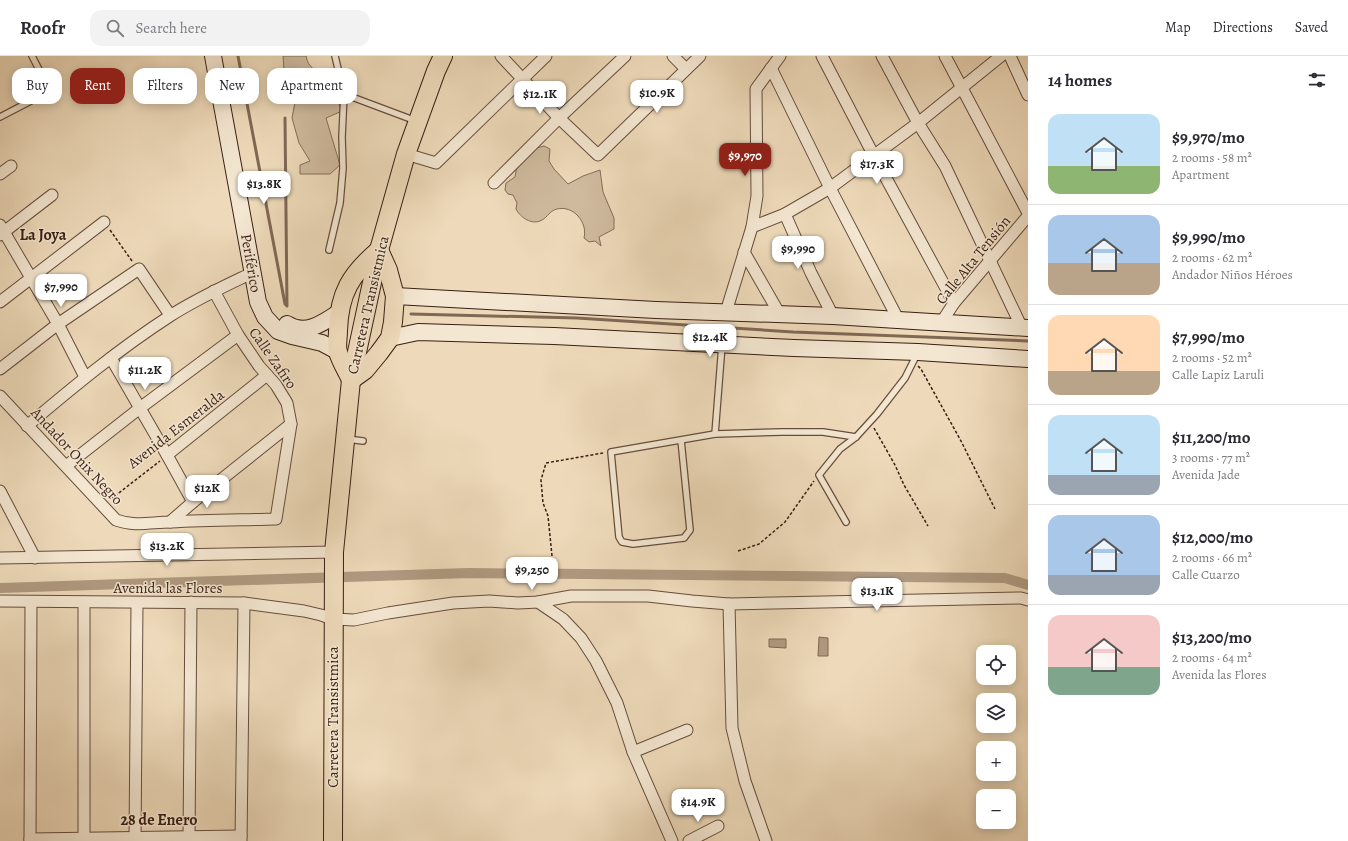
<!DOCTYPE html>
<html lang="en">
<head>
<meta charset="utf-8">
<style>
	body { margin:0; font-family:Alegreya,serif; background:#f2f2f3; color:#2b2b33; height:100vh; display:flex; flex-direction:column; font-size:15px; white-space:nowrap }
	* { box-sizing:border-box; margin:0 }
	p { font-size:13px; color:#7c7c81 }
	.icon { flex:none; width:22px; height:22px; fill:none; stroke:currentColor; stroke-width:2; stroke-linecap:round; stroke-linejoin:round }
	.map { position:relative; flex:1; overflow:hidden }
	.panel { display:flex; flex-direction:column; background:#fff; width:320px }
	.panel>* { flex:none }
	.guide { position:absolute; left:12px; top:12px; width:380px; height:36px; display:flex; gap:8px }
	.controls { position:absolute; left:976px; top:589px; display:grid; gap:8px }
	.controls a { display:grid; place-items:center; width:40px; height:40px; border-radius:8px; background:#fff; box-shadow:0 2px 10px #0003; font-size:20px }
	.price { position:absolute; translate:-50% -34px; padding:0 9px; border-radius:8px; background:#fff; color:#222; font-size:13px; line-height:26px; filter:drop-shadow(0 1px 2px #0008) }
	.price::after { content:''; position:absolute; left:50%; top:24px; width:12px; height:9px; margin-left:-6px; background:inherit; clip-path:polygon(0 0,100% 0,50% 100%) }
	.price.selected { background:#8f2418; color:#fff }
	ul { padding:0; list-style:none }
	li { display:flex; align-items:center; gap:12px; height:100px; padding:0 20px }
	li+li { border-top:1px solid #e1e1e2 }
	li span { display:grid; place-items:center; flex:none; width:112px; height:80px; border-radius:12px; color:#555 }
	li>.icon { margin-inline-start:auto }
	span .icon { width:48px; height:48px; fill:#fffc; stroke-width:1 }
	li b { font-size:17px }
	h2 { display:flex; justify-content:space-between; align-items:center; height:48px; padding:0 20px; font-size:17px }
	.chip { padding:0 14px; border-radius:12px; background:#fff; box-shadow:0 2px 10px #0003; font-size:14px; line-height:36px }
	.chip.selected { background:#8f2418; color:#fff }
	header { display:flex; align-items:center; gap:24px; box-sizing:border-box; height:56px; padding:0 20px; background:#fff; border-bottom:1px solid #e1e1e2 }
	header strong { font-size:19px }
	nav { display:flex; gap:22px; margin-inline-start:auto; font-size:14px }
	.search { width:280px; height:36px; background:#f2f2f3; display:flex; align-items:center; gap:10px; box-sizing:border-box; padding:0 14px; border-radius:12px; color:#7c7c81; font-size:15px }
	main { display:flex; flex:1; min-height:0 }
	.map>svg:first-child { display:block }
	.green { fill:#cfba9e; stroke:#846c58 }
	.water { fill:#b09a81; stroke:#806855 }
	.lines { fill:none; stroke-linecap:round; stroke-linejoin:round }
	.stream { stroke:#806855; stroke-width:3 }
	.canal { stroke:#b09a81; stroke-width:10 }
	.lane-casing { stroke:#664d3d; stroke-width:8 }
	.street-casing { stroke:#664d3d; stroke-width:13 }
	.secondary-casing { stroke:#391e13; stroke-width:18 }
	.primary-casing { stroke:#391e13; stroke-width:20 }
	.path { stroke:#391e13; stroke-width:1.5; stroke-dasharray:3 2; stroke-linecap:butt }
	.lane { stroke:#f4e7d2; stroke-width:5.5 }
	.street { stroke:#f4e7d2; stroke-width:11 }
	.secondary { stroke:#f4e7d2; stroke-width:16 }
	.primary { stroke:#eedaba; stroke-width:18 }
	.labels { text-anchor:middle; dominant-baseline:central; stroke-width:3; stroke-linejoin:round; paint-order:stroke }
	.street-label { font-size:15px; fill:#391e13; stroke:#f4e7d2 }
	.neighbourhood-label { font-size:16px; font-weight:bold; fill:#391e13; stroke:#f4e7d2 }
</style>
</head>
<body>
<header>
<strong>Roofr</strong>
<div class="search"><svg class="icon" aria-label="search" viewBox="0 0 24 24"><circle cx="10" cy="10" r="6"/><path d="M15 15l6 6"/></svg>Search here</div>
<nav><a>Map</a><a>Directions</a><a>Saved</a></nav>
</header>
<main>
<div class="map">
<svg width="1028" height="785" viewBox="0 0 1028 785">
	<rect width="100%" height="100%" fill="#eedaba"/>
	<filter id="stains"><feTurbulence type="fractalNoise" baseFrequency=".005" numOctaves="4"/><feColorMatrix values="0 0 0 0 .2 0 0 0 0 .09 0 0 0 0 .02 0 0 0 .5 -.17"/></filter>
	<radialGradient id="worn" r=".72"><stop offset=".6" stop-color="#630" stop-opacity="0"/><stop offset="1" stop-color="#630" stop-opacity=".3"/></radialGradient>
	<g class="green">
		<path d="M283,0H306C308,12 317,16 327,20L342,55L326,62L340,109L330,118H300V109L310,105L299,87L292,62L296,41L290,30L284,13Z"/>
		<path d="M544,90L550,93L549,105L554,113L568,128L583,120L600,114L603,136L614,162V173L599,181L601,190L595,185L589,186L584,182C588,166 573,149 557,153C549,155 548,161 542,164C532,170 520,161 516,153L517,147L513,139L508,138L505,134L506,127L515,121L517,110L533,93Z"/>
	</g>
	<g class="water">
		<polygon points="819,581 828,582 828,600 818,600"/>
		<polygon points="769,583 786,583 786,592 769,591"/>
	</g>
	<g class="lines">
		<g class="stream">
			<polyline points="238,0 285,248 287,250 285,62"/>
			<polyline points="411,258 577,262 793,276 1028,285"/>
		</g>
		<polyline class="canal" points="0,532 469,517 1005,522 1028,529"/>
		<g class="lane-casing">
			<g id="lane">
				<polyline points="335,0 344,38 416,65"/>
				<polyline points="0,61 50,35 32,0"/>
				<polyline points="329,194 340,147 343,112 342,81 344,38"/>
				<polyline points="715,378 722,289"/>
				<polyline points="347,383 363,385"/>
				<polyline points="681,384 690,474 684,482 633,488 622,486 619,481 611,396 715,378 782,376 823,376 856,381"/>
				<polyline points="846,466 819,419 840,393 856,381 877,358 905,322 917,298"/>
			</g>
		</g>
		<g class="street-casing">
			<g id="street">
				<polyline points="501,0 559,62 598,99 700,0"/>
				<polyline points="673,0 686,13"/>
				<polyline points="822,0 874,100 954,247"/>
				<polyline points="882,0 918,67 945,110 1022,272"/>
				<polyline points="945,0 1028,157"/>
				<polyline points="1010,0 1028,39"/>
				<polyline points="771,12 830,132 898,263"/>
				<polyline points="406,98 436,107 546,0"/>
				<polyline points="0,118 11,110"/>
				<polyline points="494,127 559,62 625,0"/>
				<polyline points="785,158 811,217 833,260"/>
				<polyline points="0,169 58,268 85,321"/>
				<polyline points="752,171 785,158 830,132 918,67 1001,0"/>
				<polyline points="0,179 52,139"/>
				<polyline points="744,196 779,257"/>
				<polyline points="0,246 104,166"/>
				<polyline points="726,256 752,171 757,140 756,33 780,0"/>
				<polyline points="941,267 954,247 1028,160"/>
				<polyline points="111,302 167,399 193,446"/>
				<polyline points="0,313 58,268 139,213 170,259"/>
				<path d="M0,340L116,464C135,471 152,466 171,466C206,464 241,464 276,463L291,368L287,347L276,329L259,310L238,279L214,235"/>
				<path d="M27,370C73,331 119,293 170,260C196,243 225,230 254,216"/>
				<polyline points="167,399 267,319"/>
				<polyline points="66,410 140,352 238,279"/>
				<polyline points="0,435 35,502"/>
				<polyline points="170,466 193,446 291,368"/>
				<polyline points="0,502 334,496"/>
				<polyline points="0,545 244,547 304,555 321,559 333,563 354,564 388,557 453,547 489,545 518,547 538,546 571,540 648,540 692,545 729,548 1021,542 1028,544"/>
				<polyline points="538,546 563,563 581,582 596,605 617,647 633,696 672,785"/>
				<polyline points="729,548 732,672 745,725 766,785"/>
				<polyline points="633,696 687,674"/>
				<polyline points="30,783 241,780"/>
				<polyline points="30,785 31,546"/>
				<polyline points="84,785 84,546"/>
				<polyline points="135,785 137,547"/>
				<polyline points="189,785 191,546"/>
				<polyline points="241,785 244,547"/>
				<polyline points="689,785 718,770"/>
			</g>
		</g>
		<g class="secondary-casing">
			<g id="secondary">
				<polyline points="213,0 258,246 265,261 278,275 292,280 322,287 337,295"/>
				<polyline points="395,240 656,254 833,260 1028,272"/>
				<path d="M287,268C305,280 323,267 338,257"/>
				<polyline points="390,282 418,276 554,280 794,292 918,296 1028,303"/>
			</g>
		</g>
		<g class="primary-casing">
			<g id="primary">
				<path d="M379,194L388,214L395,240L393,266L390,282L379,297L365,314L351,324C347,315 341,306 338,296C336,290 338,282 338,275C339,237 351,218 379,194Z"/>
				<polyline points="333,785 334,496 351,324 379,194 406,98 436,15 443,0"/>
			</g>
		</g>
		<g class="path">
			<polyline points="110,174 132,205"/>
			<polyline points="918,310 921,313 961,385 995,453"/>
			<polyline points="874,372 895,409 904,429 928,470"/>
			<polyline points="111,443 160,405"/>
			<polyline points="738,495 759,488 785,466 814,425"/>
			<polyline points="552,500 548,460 543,447 541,424 546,407 603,397"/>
		</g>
		<use href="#lane" class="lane"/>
		<use href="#street" class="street"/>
		<use href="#secondary" class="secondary"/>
		<use href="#primary" class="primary"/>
	</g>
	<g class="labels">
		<g class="street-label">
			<text transform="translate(973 204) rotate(-51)">Calle Alta Tensión</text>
			<text transform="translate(251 207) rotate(80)">Periférico</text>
			<text transform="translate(368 249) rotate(-77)">Carretera Transistmica</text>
			<text transform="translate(273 302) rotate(55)">Calle Zafiro</text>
			<text transform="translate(176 373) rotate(-38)">Avenida Esmeralda</text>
			<text transform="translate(77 400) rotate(47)">Andador Onix Negro</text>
			<text x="168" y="532">Avenida las Flores</text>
			<text transform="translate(333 661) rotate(-90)">Carretera Transistmica</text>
		</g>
		<g class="neighbourhood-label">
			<text x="43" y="179">La Joya</text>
			<text x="159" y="764">28 de Enero</text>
		</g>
	</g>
	<rect width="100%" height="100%" filter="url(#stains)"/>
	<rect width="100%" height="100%" fill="url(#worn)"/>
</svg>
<div class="controls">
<a><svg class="icon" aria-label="locate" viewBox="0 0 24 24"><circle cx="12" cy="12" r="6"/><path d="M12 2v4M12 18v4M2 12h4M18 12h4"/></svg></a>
<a><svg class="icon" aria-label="layers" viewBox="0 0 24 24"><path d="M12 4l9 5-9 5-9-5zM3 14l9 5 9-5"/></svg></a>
<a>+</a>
<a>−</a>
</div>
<b class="price" style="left:657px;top:58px">$10.9K</b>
<b class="price" style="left:540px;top:59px">$12.1K</b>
<b class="price selected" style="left:745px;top:121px">$9,970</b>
<b class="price" style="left:877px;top:129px">$17.3K</b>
<b class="price" style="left:264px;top:149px">$13.8K</b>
<b class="price" style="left:798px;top:214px">$9,990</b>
<b class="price" style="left:61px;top:252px">$7,990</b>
<b class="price" style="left:710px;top:302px">$12.4K</b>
<b class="price" style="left:145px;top:335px">$11.2K</b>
<b class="price" style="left:207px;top:453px">$12K</b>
<b class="price" style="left:167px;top:511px">$13.2K</b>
<b class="price" style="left:532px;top:535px">$9,250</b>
<b class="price" style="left:877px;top:556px">$13.1K</b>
<b class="price" style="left:698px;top:767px">$14.9K</b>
<div class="guide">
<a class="chip">Buy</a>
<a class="chip selected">Rent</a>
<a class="chip">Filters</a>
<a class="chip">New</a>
<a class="chip">Apartment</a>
</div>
</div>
<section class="panel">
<h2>14 homes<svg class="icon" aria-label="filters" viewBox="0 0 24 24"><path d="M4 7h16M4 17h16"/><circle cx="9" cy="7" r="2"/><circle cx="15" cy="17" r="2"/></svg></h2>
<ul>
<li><span style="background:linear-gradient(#bfe0f5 65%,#8fb573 0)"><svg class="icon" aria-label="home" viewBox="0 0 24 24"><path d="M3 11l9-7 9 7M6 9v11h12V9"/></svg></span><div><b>$9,970/mo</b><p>2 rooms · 58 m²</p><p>Apartment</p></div></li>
<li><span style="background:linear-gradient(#a9c7e8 60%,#b9a48a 0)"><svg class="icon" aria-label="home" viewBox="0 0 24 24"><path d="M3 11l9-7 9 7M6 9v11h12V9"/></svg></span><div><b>$9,990/mo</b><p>2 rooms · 62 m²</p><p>Andador Niños Héroes</p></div></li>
<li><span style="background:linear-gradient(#ffd9b3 70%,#b9a48a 0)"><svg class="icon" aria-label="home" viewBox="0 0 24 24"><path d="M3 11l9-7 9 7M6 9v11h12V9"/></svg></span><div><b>$7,990/mo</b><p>2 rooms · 52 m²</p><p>Calle Lapiz Laruli</p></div></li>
<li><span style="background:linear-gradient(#bfe0f5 75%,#9aa5b1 0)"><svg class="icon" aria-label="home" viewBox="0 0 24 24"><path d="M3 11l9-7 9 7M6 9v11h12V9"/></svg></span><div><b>$11,200/mo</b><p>3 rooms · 77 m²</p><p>Avenida Jade</p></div></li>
<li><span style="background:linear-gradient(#a9c7e8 75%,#9aa5b1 0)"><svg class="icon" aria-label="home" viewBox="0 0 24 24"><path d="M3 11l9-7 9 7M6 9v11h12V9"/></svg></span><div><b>$12,000/mo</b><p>2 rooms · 66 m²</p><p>Calle Cuarzo</p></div></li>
<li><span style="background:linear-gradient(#f6c9c9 65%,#7fa58c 0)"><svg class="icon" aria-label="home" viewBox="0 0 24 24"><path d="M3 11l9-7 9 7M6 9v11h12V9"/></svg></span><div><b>$13,200/mo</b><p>2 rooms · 64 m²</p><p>Avenida las Flores</p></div></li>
</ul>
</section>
</main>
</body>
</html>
